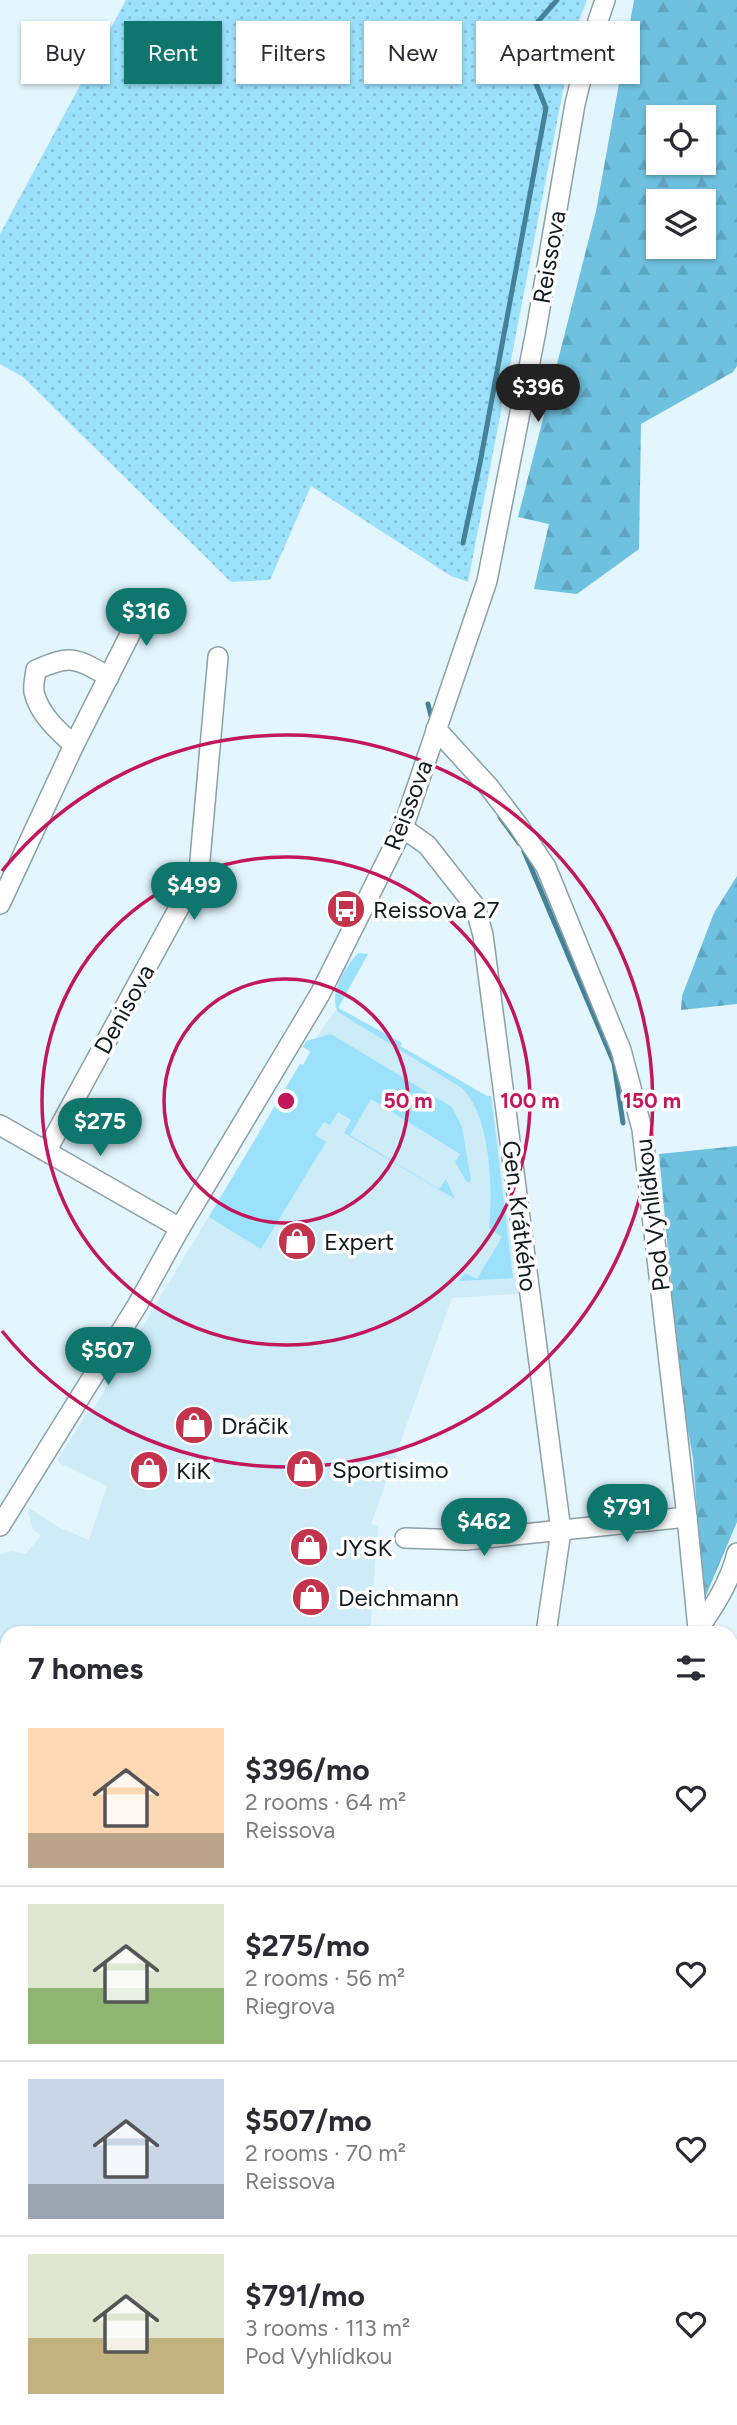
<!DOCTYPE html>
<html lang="en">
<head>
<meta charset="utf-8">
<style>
	body { margin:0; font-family:Figtree,sans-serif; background:#f2f2f3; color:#2b2b33; height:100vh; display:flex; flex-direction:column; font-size:26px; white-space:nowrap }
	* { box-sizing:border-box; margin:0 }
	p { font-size:23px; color:#7c7c81 }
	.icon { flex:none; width:38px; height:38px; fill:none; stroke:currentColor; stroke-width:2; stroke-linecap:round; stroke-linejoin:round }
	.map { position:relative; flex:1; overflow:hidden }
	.panel { position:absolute; left:0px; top:1626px; width:738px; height:800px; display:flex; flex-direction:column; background:#fff; border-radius:21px 21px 0 0; box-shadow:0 2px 5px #0004 }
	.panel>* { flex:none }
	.banner { position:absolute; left:21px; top:21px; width:696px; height:63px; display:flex; gap:14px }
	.tools { position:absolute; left:646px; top:105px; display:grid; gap:14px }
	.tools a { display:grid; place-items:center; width:70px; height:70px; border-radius:0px; background:#fff; box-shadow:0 2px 5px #0004; font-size:35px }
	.price { position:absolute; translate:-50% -60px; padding:0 16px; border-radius:24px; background:#0f766e; color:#fff; font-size:23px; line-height:46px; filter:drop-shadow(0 2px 4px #0008) }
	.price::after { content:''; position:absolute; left:50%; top:42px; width:21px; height:16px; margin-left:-10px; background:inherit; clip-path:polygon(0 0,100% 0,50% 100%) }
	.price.active { background:#222; color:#fff }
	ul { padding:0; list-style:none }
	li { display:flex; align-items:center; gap:21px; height:175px; padding:0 28px }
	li+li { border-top:2px solid #e1e1e2 }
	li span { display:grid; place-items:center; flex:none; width:196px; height:140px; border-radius:0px; color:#555 }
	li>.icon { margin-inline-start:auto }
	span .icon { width:84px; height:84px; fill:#fffc; stroke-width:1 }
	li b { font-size:30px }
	h2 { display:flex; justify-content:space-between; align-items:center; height:84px; padding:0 28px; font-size:30px }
	.tag { padding:0 24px; border-radius:0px; background:#fff; box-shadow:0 2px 5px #0004; font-size:24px; line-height:63px }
	.tag.active { background:#0f766e; color:#fff }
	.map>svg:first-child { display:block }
	.built { fill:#cdecf8 }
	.grass { fill:#9be1fc }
	.forest { fill:url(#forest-firs); fill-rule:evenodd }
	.park { fill:url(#park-dots) }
	.water { fill:#5baecc; stroke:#458298; stroke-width:2 }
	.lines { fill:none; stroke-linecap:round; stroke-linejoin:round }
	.stream { stroke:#458298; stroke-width:5 }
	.street-casing { stroke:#8ba0a8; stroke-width:22 }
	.secondary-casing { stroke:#8ba0a8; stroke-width:29 }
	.street { stroke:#fff; stroke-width:19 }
	.secondary { stroke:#fff; stroke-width:26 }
	.ring { fill:none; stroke:#c2185b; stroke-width:3.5 }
	.labels { text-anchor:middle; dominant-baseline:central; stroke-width:7; stroke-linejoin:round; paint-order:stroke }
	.street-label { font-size:24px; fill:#121a1d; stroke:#fff }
	.poi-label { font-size:24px; fill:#121a1d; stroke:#fff; text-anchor:start }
	.centre { fill:#c2185b; stroke:#fff; stroke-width:3.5 }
	.ring-label { font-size:21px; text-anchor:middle; font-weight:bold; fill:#c2185b; stroke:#fff; stroke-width:7; stroke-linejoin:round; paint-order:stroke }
</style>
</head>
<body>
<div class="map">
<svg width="737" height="2425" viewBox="0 0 737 2425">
	<defs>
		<pattern id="forest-firs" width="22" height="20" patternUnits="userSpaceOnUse" patternTransform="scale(1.75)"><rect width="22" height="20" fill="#6fc1e0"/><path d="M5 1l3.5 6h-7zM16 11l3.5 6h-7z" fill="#5fa5c0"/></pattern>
		<pattern id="park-dots" width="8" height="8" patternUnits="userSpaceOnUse" patternTransform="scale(1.75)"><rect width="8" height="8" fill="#9be1fc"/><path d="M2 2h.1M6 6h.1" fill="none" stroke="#84c0d8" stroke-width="1.8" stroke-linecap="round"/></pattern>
	</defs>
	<rect width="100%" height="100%" fill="#e3f5fd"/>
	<g class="built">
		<polygon points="338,1007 402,1043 401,1046 487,1096 492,1096 518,1294 452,1298 371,1524 378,1526 370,1633 7,1633 7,1924 0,1917 0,1555 11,1551 26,1554 41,1535 33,1530 28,1511 29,1508 58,1527 89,1540 107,1486 59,1463 58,1459 89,1410 92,1411 300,1064 303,1065 316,1038"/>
		<polygon points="732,1775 737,1776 737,2216 732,2214"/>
		<polygon points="732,2279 737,2281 737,2425 597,2425 593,2419 732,2418"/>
	</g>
	<g class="grass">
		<path d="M358,953L368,954L338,1008L402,1043L400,1046L487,1096H491L513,1278L459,1281L465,1273L477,1279L502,1237L489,1228C493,1189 491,1117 462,1088L338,1012C328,994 345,967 358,953Z"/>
		<polygon points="331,1034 452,1107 462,1127 471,1180 469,1183 466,1181 455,1162 460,1154 371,1099 350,1135 439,1189 446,1179 455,1199 344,1133 351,1120 338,1112 330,1125 324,1122 315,1135 326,1142 261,1249 209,1217 300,1064 303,1065 311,1052 303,1047 306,1041"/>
		<polygon points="732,2341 737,2343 737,2420 732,2418"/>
	</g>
	<g class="forest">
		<path d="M634,0H737V366L733,372L641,424L639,549L577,594L534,589L549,524L518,517L596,211ZM658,117H704V163H658ZM658,201H704V247H658Z"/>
		<polygon points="737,876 737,1004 681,1010 682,996 714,913"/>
		<polygon points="737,1146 737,1522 704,1600 693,1458 681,1393 659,1154"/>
	</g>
	<g class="park">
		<polygon points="126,0 587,0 574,34 468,582 451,576 311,486 270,580 231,582 23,377 0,364 0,234"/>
		<polygon points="0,1971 7,1979 7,2246 0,2266"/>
	</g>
	<polygon class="water" points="528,33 551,38 547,59 533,81 505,82 490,72 507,36"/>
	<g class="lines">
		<g class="stream">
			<polyline points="529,39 528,33 557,0"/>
			<polyline points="463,543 480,463 546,108 533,76"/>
			<polyline points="428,704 432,720"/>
			<polyline points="500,817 519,843"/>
			<polyline points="524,851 614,1063 623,1123"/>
		</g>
		<g class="street-casing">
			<g id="street">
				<polyline points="436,729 489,787 518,825 546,867 621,1050 642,1129 687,1517 698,1629"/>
				<path d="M74,745C58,731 39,714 34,692C33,685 35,677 36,670C71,654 76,658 109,677"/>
				<polyline points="403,828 427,845 475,906 483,935 561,1531 546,1633"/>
				<polyline points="0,904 74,745 147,601"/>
				<polyline points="0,1125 180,1228"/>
				<polyline points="47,1150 199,871 218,657"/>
				<polyline points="0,1526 138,1304 180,1228 320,994 403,828 487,581 536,331 575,104 588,51 605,0"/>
				<polyline points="405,1538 466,1540 687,1517"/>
				<path d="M696,1632C714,1607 730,1582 737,1553"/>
				<polyline points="0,2320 7,2299"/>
				<polyline points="0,2339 7,2342"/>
				<polyline points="29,2425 31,2418"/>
				<polyline points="146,2425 148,2418"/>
				<polyline points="203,2425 205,2418"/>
				<polyline points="254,2425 256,2418"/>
				<polyline points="389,2425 392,2418"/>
			</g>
		</g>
		<g class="secondary-casing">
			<g id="secondary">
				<polyline points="0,1944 7,1952"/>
				<polyline points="732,2235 737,2237"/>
			</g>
		</g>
		<use href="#street" class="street"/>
		<use href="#secondary" class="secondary"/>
	</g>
	<g class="ring">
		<circle cx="286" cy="1101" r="122"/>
		<circle cx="286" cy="1101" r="244"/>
		<path d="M2 871A366 366 0 1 1 2 1331"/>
	</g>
	<defs>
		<g id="bus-disc" transform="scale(2.0125)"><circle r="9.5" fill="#c3334c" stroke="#fff"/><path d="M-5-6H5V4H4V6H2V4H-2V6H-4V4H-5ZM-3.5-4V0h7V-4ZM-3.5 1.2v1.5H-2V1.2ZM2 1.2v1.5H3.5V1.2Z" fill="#fff"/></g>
		<g id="shop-disc" transform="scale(2.0125)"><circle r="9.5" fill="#c3334c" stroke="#fff"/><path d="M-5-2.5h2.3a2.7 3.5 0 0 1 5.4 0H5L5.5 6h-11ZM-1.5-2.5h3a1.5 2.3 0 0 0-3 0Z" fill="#fff"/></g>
	</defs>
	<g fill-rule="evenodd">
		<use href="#bus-disc" x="346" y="909"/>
		<use href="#shop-disc" x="297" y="1241"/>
		<use href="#shop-disc" x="194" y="1425"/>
		<use href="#shop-disc" x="305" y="1469"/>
		<use href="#shop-disc" x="149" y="1470"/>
		<use href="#shop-disc" x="309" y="1547"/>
		<use href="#shop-disc" x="311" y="1597"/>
	</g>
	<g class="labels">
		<g class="street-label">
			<text transform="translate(549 257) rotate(-80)">Reissova</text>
			<text transform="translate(408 805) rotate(-69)">Reissova</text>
			<text transform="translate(124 1009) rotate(-61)">Denisova</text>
			<text transform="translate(652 1215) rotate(-97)">Pod Vyhlídkou</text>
			<text transform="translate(520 1216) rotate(83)">Gen. Krátkého</text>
		</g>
		<g class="poi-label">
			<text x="373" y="909">Reissova 27</text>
			<text x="324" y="1241">Expert</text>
			<text x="221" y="1425">Dráčik</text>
			<text x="332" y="1469">Sportisimo</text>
			<text x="176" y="1470">KiK</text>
			<text x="336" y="1547">JYSK</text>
			<text x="338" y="1597">Deichmann</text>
		</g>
	</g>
	<circle cx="286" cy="1101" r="10" class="centre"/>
	<g class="ring-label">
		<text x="408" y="1108">50 m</text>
		<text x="530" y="1108">100 m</text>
		<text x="652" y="1108">150 m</text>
	</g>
</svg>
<div class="tools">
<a><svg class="icon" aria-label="locate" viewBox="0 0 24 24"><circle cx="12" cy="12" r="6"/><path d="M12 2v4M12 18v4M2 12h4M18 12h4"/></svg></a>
<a><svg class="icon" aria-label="layers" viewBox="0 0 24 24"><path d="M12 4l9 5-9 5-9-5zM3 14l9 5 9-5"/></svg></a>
</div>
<b class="price active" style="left:538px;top:424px">$396</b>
<b class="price" style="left:146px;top:648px">$316</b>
<b class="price" style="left:194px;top:922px">$499</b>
<b class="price" style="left:100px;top:1158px">$275</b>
<b class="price" style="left:108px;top:1387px">$507</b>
<b class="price" style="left:627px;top:1544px">$791</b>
<b class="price" style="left:484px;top:1558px">$462</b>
<div class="banner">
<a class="tag">Buy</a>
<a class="tag active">Rent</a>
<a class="tag">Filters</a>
<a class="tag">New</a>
<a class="tag">Apartment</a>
</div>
<section class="panel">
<h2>7 homes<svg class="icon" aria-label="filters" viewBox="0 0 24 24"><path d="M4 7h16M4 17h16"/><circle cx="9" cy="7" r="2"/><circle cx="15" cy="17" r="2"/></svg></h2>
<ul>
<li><span style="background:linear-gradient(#ffd9b3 75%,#b9a48a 0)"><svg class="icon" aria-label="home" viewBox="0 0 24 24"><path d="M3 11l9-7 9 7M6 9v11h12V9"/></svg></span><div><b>$396/mo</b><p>2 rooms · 64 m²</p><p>Reissova</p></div><svg class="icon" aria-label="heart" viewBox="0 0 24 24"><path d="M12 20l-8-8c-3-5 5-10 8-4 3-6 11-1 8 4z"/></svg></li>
<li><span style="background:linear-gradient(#dfe7d0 60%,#8fb573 0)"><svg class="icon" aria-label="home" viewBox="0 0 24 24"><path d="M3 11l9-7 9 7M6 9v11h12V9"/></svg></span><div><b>$275/mo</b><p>2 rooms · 56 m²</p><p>Riegrova</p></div><svg class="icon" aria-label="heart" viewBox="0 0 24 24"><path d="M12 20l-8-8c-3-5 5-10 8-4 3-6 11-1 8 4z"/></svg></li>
<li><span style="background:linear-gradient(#c9d6e8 75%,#9aa5b1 0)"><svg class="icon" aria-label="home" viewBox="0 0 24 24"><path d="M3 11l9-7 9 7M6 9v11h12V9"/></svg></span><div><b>$507/mo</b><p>2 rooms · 70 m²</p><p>Reissova</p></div><svg class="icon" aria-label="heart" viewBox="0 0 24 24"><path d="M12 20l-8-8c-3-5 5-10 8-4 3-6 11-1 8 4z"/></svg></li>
<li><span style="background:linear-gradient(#dfe7d0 60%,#c2b280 0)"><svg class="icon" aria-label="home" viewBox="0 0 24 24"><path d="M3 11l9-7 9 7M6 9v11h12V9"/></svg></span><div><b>$791/mo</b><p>3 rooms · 113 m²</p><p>Pod Vyhlídkou</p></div><svg class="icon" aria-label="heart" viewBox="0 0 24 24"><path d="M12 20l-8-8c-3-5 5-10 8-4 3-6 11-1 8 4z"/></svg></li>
</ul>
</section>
</div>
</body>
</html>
